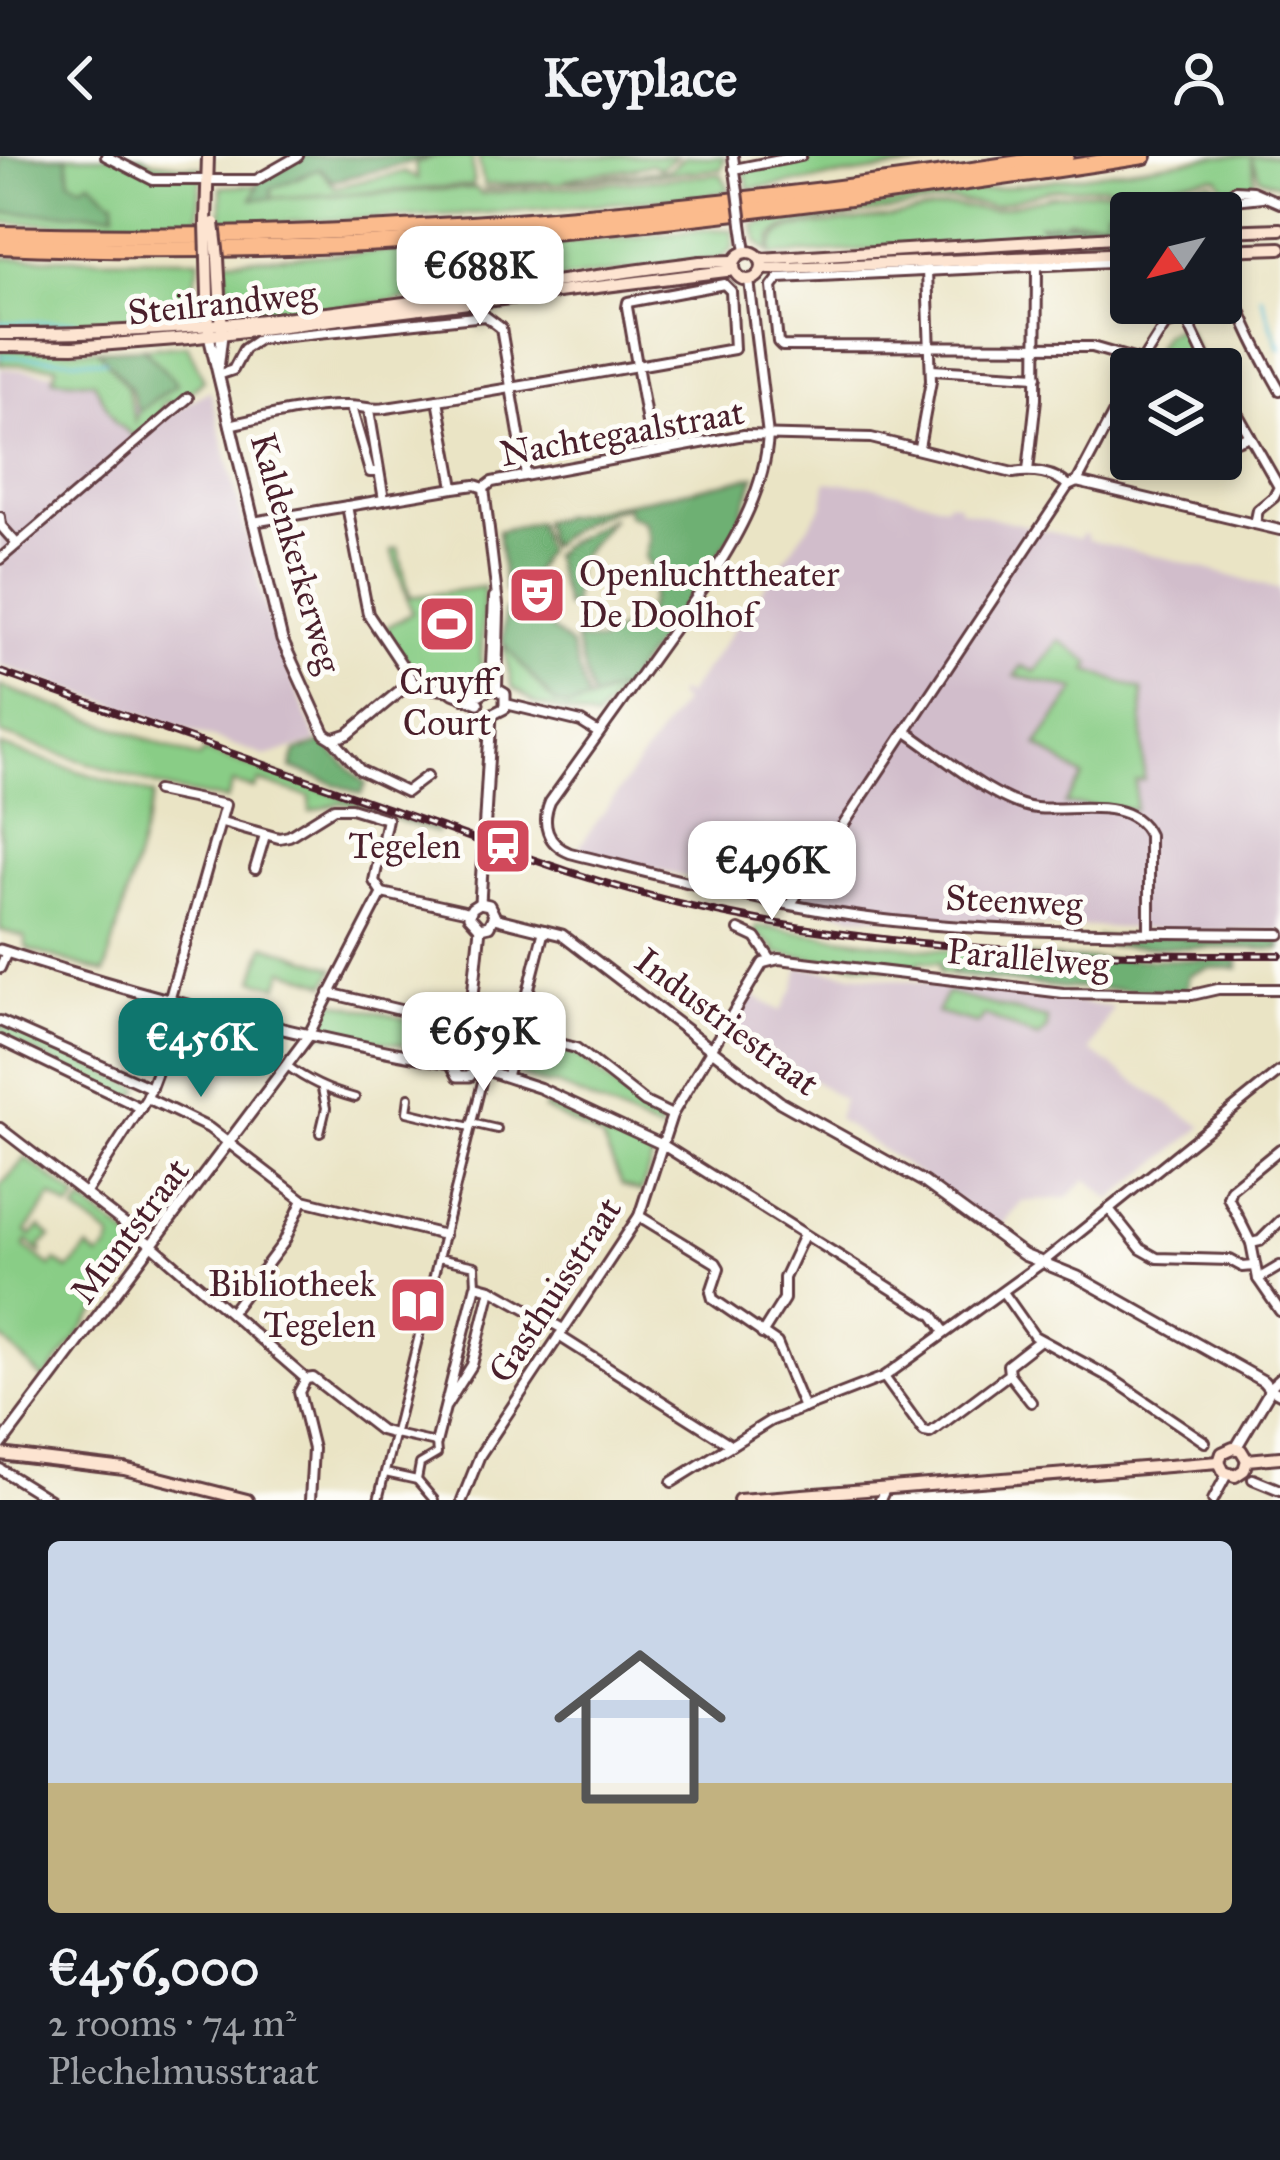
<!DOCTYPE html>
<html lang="en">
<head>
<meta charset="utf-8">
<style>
	body { margin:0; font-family:"IM FELL Great Primer",serif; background:#242831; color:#f1f3f6; height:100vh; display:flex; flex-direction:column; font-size:45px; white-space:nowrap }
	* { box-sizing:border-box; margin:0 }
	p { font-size:39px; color:#9ea1a6 }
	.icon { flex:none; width:66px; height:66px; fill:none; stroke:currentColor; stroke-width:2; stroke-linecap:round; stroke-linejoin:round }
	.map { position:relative; height:1344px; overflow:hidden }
	.sheet { display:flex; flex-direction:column; background:#171b24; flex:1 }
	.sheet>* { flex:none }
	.needle { width:78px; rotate:235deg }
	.controls { position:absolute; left:1110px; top:36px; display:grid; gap:24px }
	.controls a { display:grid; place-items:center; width:132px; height:132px; border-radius:12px; background:#171b24; box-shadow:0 6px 18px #0003; font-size:60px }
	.price { position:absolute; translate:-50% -102px; padding:0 27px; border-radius:24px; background:#fff; color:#222; font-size:39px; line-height:78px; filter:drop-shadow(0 3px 6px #0008) }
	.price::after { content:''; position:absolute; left:50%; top:72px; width:36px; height:27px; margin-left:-18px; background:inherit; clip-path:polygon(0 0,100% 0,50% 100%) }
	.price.on { background:#0f766e; color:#fff }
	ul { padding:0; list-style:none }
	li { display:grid; align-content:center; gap:24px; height:636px; padding:0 48px }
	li+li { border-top:3px solid #363941 }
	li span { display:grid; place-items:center; height:372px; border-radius:12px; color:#555 }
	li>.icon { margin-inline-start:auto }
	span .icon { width:216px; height:216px; fill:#fffc; stroke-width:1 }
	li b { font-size:51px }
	header { display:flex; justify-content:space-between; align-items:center; height:156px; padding:0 48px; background:#171b24; font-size:54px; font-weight:800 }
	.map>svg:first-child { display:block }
	.industrial { fill:#d1bdcb }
	.green { fill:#89cd86; stroke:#6a7658; stroke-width:3 }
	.forest { fill:#6eb073; stroke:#5c684f; stroke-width:3 }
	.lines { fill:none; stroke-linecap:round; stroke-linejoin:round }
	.stream { stroke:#5bbfd9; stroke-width:3 }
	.pedestrian-casing { stroke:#623d42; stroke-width:12 }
	.minor-casing { stroke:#623d42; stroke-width:14 }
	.tertiary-casing { stroke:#623d42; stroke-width:15 }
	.secondary-casing { stroke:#623d42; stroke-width:16 }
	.motorway-casing { stroke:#623d42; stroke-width:20 }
	.pedestrian { stroke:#fff; stroke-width:6 }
	.minor { stroke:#fff; stroke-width:8 }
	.tertiary { stroke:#fff; stroke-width:9 }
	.secondary { stroke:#fde4d1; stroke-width:10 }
	.motorway { stroke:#fbbb8d; stroke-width:14 }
	.rail-casing { stroke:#4a1f2b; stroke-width:8 }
	.rail { stroke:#fdfcf7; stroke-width:3; stroke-dasharray:9; stroke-linecap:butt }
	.minor-bridge-casing { stroke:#623d42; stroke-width:14; stroke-linecap:butt }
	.secondary-bridge-casing { stroke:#623d42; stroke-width:16; stroke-linecap:butt }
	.minor-bridge { stroke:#fff; stroke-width:8 }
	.secondary-bridge { stroke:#fde4d1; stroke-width:10 }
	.labels { text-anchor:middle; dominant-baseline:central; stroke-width:10; stroke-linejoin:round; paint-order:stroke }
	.street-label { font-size:36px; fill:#4a1f2b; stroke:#fdfcf7 }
	.poi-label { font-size:36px; fill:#4a1f2b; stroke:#fdfcf7; text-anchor:end }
</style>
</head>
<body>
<header><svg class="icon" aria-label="back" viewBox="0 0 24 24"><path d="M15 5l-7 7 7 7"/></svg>Keyplace<svg class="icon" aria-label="person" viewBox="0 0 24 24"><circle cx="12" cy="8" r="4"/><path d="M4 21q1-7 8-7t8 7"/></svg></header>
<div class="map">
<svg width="1280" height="1344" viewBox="0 0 1280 1344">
	<rect width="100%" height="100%" fill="#fdfcf7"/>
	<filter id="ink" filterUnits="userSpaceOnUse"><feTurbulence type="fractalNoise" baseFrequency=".00833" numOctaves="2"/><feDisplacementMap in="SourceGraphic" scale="24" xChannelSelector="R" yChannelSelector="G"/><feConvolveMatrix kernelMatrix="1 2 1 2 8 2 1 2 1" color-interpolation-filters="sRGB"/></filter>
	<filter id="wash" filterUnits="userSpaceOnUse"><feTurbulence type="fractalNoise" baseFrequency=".004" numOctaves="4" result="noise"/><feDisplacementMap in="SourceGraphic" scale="48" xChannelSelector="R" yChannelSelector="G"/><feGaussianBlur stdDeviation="2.7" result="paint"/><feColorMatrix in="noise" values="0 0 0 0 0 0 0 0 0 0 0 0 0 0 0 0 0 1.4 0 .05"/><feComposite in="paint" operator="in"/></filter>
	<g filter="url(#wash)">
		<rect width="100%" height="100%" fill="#eae4c5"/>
		<g class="industrial">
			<polygon points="0,212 115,223 141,259 159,265 210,234 268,461 317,586 265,600 0,509"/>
			<polygon points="826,326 874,330 945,349 947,345 959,348 959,353 1079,383 1081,378 1087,379 1087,384 1175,404 1280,434 1280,775 1184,775 855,760 576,695 682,546 676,541 679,536 686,540 823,349"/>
			<polygon points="799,811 1113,851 1090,895 1203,971 1111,1044 1087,1023 1067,1042 1022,1046 996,1076 965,1050 837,963 843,944 732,870 751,838 781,855 795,830"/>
		</g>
		<g class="green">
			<polygon points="0,0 142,0 153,6 201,11 198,67 0,67"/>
			<polygon points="436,0 472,0 474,25 471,30 274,42 475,32 481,38 721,18 730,34 705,40 485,57 251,68 221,66 221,31 255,29 255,35 272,41 270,33 319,12 335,31 403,16 417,23 415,8"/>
			<path d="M478,0H678L660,12L651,8C622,19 589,14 564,25L669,14L686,0L725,1L721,13L482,34L551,26L484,29Z"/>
			<polygon points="817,0 984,0 749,33 744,14"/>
			<polygon points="1218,0 1280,0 1280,29 1260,22 1251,2 1255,24 1252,30 1225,32 1218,22 1211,21 1119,35 1106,30 1050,34 993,50 952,45 786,70 772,81 769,96 758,86 753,68"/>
			<path d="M1212,26L1221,34L1108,54L1106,63L1067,64L1052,84L772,99C770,85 778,77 791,72L891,61L953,50L993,54L1051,40L1106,34L1118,40Z"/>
			<polygon points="711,73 733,74 733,92 721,103 245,163 226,123 225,104 612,83"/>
			<path d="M0,102L199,103C198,128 184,148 185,167L100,174L0,173Z"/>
			<polygon points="1182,170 1188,175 1204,213 1155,206 1151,201 1164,178"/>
			<polygon points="187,189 204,224 174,249 168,245 162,250 165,257 135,281 115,266 94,226 53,223 57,210 0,208 0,192 98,194 127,231 135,266 138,256 177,228 143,192"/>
			<polygon points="398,392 410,441 484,431 481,513 474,523 450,527 418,521 384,473 412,457 391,394"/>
			<polygon points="1059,484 1091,507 1087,514 1142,534 1144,624 1136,625 1135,654 1065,648 1083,621 1037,589 1076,533 1015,520 1021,510 1035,516"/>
			<polygon points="503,487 548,540 575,550 622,533 595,564 536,548 512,531"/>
			<polygon points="0,530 199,602 204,595 437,673 436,677 357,650 340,647 310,656 310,641 259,625 255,633 233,627 227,644 171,634 0,578"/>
			<polygon points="0,590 154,639 105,817 27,793 24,781 0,774"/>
			<path d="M756,770L919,792L1073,803C1037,821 990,789 953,814L952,819L940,817V807L919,805L918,816L773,797L775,792L755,777Z"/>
			<polygon points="265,789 335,812 327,828 284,814 278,831 254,824"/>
			<polygon points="947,837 1047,863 1047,873 1038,882 985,859 978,868 937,857"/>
			<polygon points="331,845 461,876 456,889 440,894 316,876"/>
			<polygon points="0,868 138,931 141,933 131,945 0,879"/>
			<path d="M524,884L576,898L641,953L661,963L660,976L557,929C541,929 529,924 516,915Z"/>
			<polygon points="546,948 653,1000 641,1036 622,1029 602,983 544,953"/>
			<polygon points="26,1002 78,1042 70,1053 52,1040 26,1076 32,1080 40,1071 51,1081 41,1089 41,1097 27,1085 25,1091 51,1111 56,1105 68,1114 88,1092 99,1101 108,1093 112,1082 76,1056 83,1046 141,1090 142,1096 44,1224 0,1180 0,1030"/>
		</g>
		<g class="forest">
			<path d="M0,0H67L70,24L81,30L90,25C100,31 104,41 114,44L115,57H0Z"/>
			<polygon points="305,0 436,0 333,25 319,13 271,33 272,42 252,43 259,25"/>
			<polygon points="1221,34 1223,58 1131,57 1131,78 1052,84 1039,69 1105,63 1107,54"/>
			<polygon points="143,192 177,228 138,256 131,233 98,194"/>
			<path d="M755,320L737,371L672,466L622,533L592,543L575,483L601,486L619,474L633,476L642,471C649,444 663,426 645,401L649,381L644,365L628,359L627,351C598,355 572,371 549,391L542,365Z"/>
			<polygon points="613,361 575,407 573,449 566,451 552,400 560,391"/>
			<polygon points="537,366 545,394 526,432 505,434 498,375"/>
			<polygon points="523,448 571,490 588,545 569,551 555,547 503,487 504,455"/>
			<polygon points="323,587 366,628 361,638 291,612 296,595"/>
			<polygon points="1097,781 1280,781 1280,793 1096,790"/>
			<path d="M968,803C997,804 1050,814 1073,803L1238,804V812H1209L1189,819L1186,835L1063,832L952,819L953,814Z"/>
		</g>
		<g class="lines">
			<g class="stream">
				<polyline points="1261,140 1280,193"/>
				<polyline points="0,167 75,165"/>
				<polyline points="0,200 106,205"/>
			</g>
		</g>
	</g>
	<g filter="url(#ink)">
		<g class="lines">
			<g class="pedestrian-casing">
				<g id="pedestrian">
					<path d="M286,909C307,925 329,935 355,942"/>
					<polyline points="409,941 407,956 470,971"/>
					<polyline points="471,967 497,973"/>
					<polyline points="320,977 326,952 322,933"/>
					<polyline points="438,1102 475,1110 476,1129"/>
					<polyline points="395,1278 436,1287 437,1298 420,1308 417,1324 434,1344"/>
					<polyline points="385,1317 417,1324"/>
					<polyline points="378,1344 485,914"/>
				</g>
			</g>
			<g class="minor-casing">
				<g id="minor">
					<polyline points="106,0 153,24 256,24 298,0"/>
					<polyline points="733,0 738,36"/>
					<polyline points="734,13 801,0"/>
					<path d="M1280,47L1252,35L1235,34C1223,43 1225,53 1224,67C1223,132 1249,179 1280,234"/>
					<polyline points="742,68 746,96"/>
					<polyline points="1131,105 779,122 772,131 778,186 782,190 1092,191 1168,213"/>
					<path d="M749,124L768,279C765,331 739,378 711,421L550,646C541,668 547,688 570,697C671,722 773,750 876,763C1010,779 1145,776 1280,778"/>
					<polyline points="1235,144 1234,44 1262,41"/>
					<polyline points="1186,162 1210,213"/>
					<polyline points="1137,213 1165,169 1235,146"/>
					<polyline points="932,214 1037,220"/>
					<polyline points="218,219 233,214 244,193 259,183 485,160 501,172 526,319"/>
					<polyline points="1221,229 1279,331 1274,341 1258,354 1255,368"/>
					<polyline points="438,244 454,331"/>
					<polyline points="351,251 370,316 379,316"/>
					<polyline points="369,254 384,344"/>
					<polyline points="1108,268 1131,273"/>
					<path d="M230,269C267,260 310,249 349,250C362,250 372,255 386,252C502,235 618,213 734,193L731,135L724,128L628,146L627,151L652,296"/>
					<polyline points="919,291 931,225 927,114"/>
					<polyline points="1221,291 1250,280"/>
					<polyline points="1028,315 1036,243 1037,110"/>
					<polyline points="1077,326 1131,224"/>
					<polyline points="1068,330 1077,326 1280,374"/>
					<polyline points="484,332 499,457 497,531"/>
					<polyline points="347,350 368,458 414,527"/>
					<polyline points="0,361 1,370 17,388"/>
					<path d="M253,366L454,332L475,329L484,332L492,326L744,279L871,282L1013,317C1031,314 1055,316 1068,330"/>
					<polyline points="0,403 188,242"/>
					<polyline points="490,531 494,441"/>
					<polyline points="506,548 581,566 597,576"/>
					<path d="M905,575C939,597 996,648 1036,652C1073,656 1130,639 1149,679V776"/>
					<polyline points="333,583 360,614 406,636 427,620"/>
					<polyline points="157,635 225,649 169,845"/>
					<polyline points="222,666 279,682 289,680 334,652 351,652 387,663 374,725 382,737 308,880"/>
					<polyline points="255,713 265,679"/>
					<polyline points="382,737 469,756"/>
					<polyline points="791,748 1068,330"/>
					<polyline points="739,774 756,782 771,804"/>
					<polyline points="0,812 7,796"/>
					<polyline points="329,837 471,871"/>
					<polyline points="0,865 151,932"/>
					<polyline points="518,877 576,892 645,946 672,959"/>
					<polyline points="0,884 141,952"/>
					<polyline points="476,911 540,932 663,989 933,1159 945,1176"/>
					<polyline points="507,919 544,774"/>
					<polyline points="147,942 209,972 303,1044 444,1079"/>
					<polyline points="0,972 153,1090 306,1223 313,1222 380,1274 395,1278"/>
					<polyline points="1280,993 1231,1033 1228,1041 1251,1087 1258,1123 1280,1155"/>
					<polyline points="85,1038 147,942 182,850"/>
					<polyline points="1109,1053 1141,1093 1157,1102 1230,1104 1243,1111 1254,1110"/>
					<polyline points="639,1060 716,1107 719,1112 711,1136 713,1143 777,1187 804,1252"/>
					<polyline points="1251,1087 1260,1085 1280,1065"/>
					<polyline points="1258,1123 1280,1110"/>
					<polyline points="491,1133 563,1173"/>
					<polyline points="1003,1136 1034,1180 1111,1222 1205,1286"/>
					<polyline points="231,1156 284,1086 303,1044"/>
					<polyline points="762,1178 784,1143 784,1122 804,1079"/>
					<polyline points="559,1180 731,1289"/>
					<polyline points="1009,1218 1031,1246"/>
					<polyline points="884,1221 924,1276 930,1277 1009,1218 1008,1209 1040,1184"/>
					<polyline points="1280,1222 1269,1232 1280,1238"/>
					<polyline points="306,1223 299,1236 313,1293 310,1344"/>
					<polyline points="436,1287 476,1129 491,1133 472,1209 446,1250"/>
					<polyline points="0,1313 50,1344"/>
					<polyline points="1253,1323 1280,1334"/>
					<polyline points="672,1326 770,1265 884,1221 1043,1106 1280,915"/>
					<polyline points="462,1344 480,1299 639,1060 672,959 763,807 779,803 1063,837 1192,839 1218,833 1280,833"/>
					<polyline points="880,1344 885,1333"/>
					<polyline points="1213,1344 1227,1318"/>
				</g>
			</g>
			<g class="tertiary-casing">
				<g id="tertiary">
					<polyline points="209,180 282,484 325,578 333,583 348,578 407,529 480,538"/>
					<polyline points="218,214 222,179"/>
					<polyline points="453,537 478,547"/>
					<polyline points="480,538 493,531 505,538 505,552 491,559"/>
					<polyline points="480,747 491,559"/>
					<polyline points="480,747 489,749 494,759 489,770 480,772"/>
					<polyline points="480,747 472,752 469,760 480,772"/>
					<polyline points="494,762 562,779 780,946 924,1026 1024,1099 1078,1121 1263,1225 1269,1232 1268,1238 1236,1292"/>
					<path d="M0,794C149,842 297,881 451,907"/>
					<polyline points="467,897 480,772"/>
					<polyline points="451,907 458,920 470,920 476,908 467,897"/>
					<polyline points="0,1290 307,882"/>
				</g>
			</g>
			<g class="secondary-casing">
				<g id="secondary">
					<polyline points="206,67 208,0"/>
					<polyline points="1221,75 1280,73"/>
					<polyline points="1221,94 1280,92"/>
					<circle cx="748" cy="110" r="14"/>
					<polyline points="218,102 222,176"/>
					<polyline points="207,103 209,177"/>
					<polyline points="760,103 1131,80"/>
					<polyline points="762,113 1131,97"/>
					<path d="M0,178C236,180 467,136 700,106L734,105"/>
					<polyline points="0,190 73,191 189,182 734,114"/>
					<polyline points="0,1298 124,1313 247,1344"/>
					<polyline points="1247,1304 1280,1301"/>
					<polyline points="1219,1306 1224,1316 1235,1320 1244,1314 1247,1304"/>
					<polyline points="1219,1306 1222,1297 1233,1292 1241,1294 1247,1304"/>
					<polyline points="739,1344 1219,1306"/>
				</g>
			</g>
			<g class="motorway-casing">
				<g id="motorway">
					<path d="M0,78C358,88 713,55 1066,0"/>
					<path d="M0,90C384,107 766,58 1144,0"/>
				</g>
			</g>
			<use href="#pedestrian" class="pedestrian"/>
			<use href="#minor" class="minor"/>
			<use href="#tertiary" class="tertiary"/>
			<use href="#secondary" class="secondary"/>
			<use href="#motorway" class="motorway"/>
			<g class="rail-casing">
				<path id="rail" d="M0,516C129,561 258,606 387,652C487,687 587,726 691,750C884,796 1083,800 1280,799"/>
			</g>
			<use href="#rail" class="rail"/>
			<g class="minor-bridge-casing">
				<polyline id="minor-bridge" points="738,36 742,68"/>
			</g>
			<g class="secondary-bridge-casing">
				<g id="secondary-bridge">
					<polyline points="206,67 207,103"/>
					<polyline points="214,67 218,102"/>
				</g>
			</g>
			<use href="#minor-bridge" class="minor-bridge"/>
			<use href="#secondary-bridge" class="secondary-bridge"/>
		</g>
	</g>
	<defs>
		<g id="theatre-square" transform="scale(3)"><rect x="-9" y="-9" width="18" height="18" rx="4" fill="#d1495b" stroke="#fdfcf7"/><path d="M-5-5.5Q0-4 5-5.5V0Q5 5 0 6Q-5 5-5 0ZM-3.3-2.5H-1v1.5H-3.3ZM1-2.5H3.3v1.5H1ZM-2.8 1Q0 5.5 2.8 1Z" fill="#fff"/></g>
		<g id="stadium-square" transform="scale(3)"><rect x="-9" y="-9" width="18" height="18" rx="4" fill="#d1495b" stroke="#fdfcf7"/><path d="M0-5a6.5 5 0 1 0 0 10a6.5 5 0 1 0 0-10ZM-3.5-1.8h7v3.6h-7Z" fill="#fff"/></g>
		<g id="station-square" transform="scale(3)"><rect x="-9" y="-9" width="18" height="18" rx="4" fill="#d1495b" stroke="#fdfcf7"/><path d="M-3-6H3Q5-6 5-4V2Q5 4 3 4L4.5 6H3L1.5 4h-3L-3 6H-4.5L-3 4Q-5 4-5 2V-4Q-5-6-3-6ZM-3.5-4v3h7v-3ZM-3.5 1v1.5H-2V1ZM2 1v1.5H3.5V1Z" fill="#fff"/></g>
		<g id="library-square" transform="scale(3)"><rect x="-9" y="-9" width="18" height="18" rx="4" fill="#d1495b" stroke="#fdfcf7"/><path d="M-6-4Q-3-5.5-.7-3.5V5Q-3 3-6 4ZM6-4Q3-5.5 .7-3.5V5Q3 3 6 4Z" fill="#fff"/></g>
	</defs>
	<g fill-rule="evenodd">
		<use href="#theatre-square" x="537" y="439"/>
		<use href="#stadium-square" x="447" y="468"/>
		<use href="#station-square" x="503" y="690"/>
		<use href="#library-square" x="418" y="1149"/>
	</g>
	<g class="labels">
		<g class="street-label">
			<text transform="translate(222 147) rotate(-6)">Steilrandweg</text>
			<text transform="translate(622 277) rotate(-10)">Nachtegaalstraat</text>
			<text transform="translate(296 397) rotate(74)">Kaldenkerkerweg</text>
			<text transform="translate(1014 745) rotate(3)">Steenweg</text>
			<text transform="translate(1028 802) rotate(5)">Parallelweg</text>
			<text transform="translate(727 866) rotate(37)">Industriestraat</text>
			<text transform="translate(130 1075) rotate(-53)">Muntstraat</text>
			<text transform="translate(555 1134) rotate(-57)">Gasthuisstraat</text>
		</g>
		<g class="poi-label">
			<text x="579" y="418" text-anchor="start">Openluchttheater<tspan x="579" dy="41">De Doolhof</tspan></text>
			<text x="447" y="526" text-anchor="middle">Cruyff<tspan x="447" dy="41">Court</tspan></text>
			<text x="461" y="690">Tegelen</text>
			<text x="376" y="1128">Bibliotheek<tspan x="376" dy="41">Tegelen</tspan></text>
		</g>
	</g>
</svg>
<div class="controls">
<a><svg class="needle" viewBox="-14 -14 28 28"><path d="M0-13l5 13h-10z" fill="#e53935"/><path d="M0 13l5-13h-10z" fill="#9ea1a6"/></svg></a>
<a><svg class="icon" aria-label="layers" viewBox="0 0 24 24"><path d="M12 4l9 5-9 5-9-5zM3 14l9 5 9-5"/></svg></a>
</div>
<b class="price" style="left:480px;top:172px">€688K</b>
<b class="price" style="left:772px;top:767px">€496K</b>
<b class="price" style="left:484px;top:938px">€659K</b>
<b class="price on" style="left:201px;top:944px">€456K</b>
</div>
<section class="sheet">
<ul>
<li><span style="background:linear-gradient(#c9d6e8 65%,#c2b280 0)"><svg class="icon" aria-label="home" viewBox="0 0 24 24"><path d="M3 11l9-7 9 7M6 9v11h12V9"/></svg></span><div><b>€456,000</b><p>2 rooms · 74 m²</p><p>Plechelmusstraat</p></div></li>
</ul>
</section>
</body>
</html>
